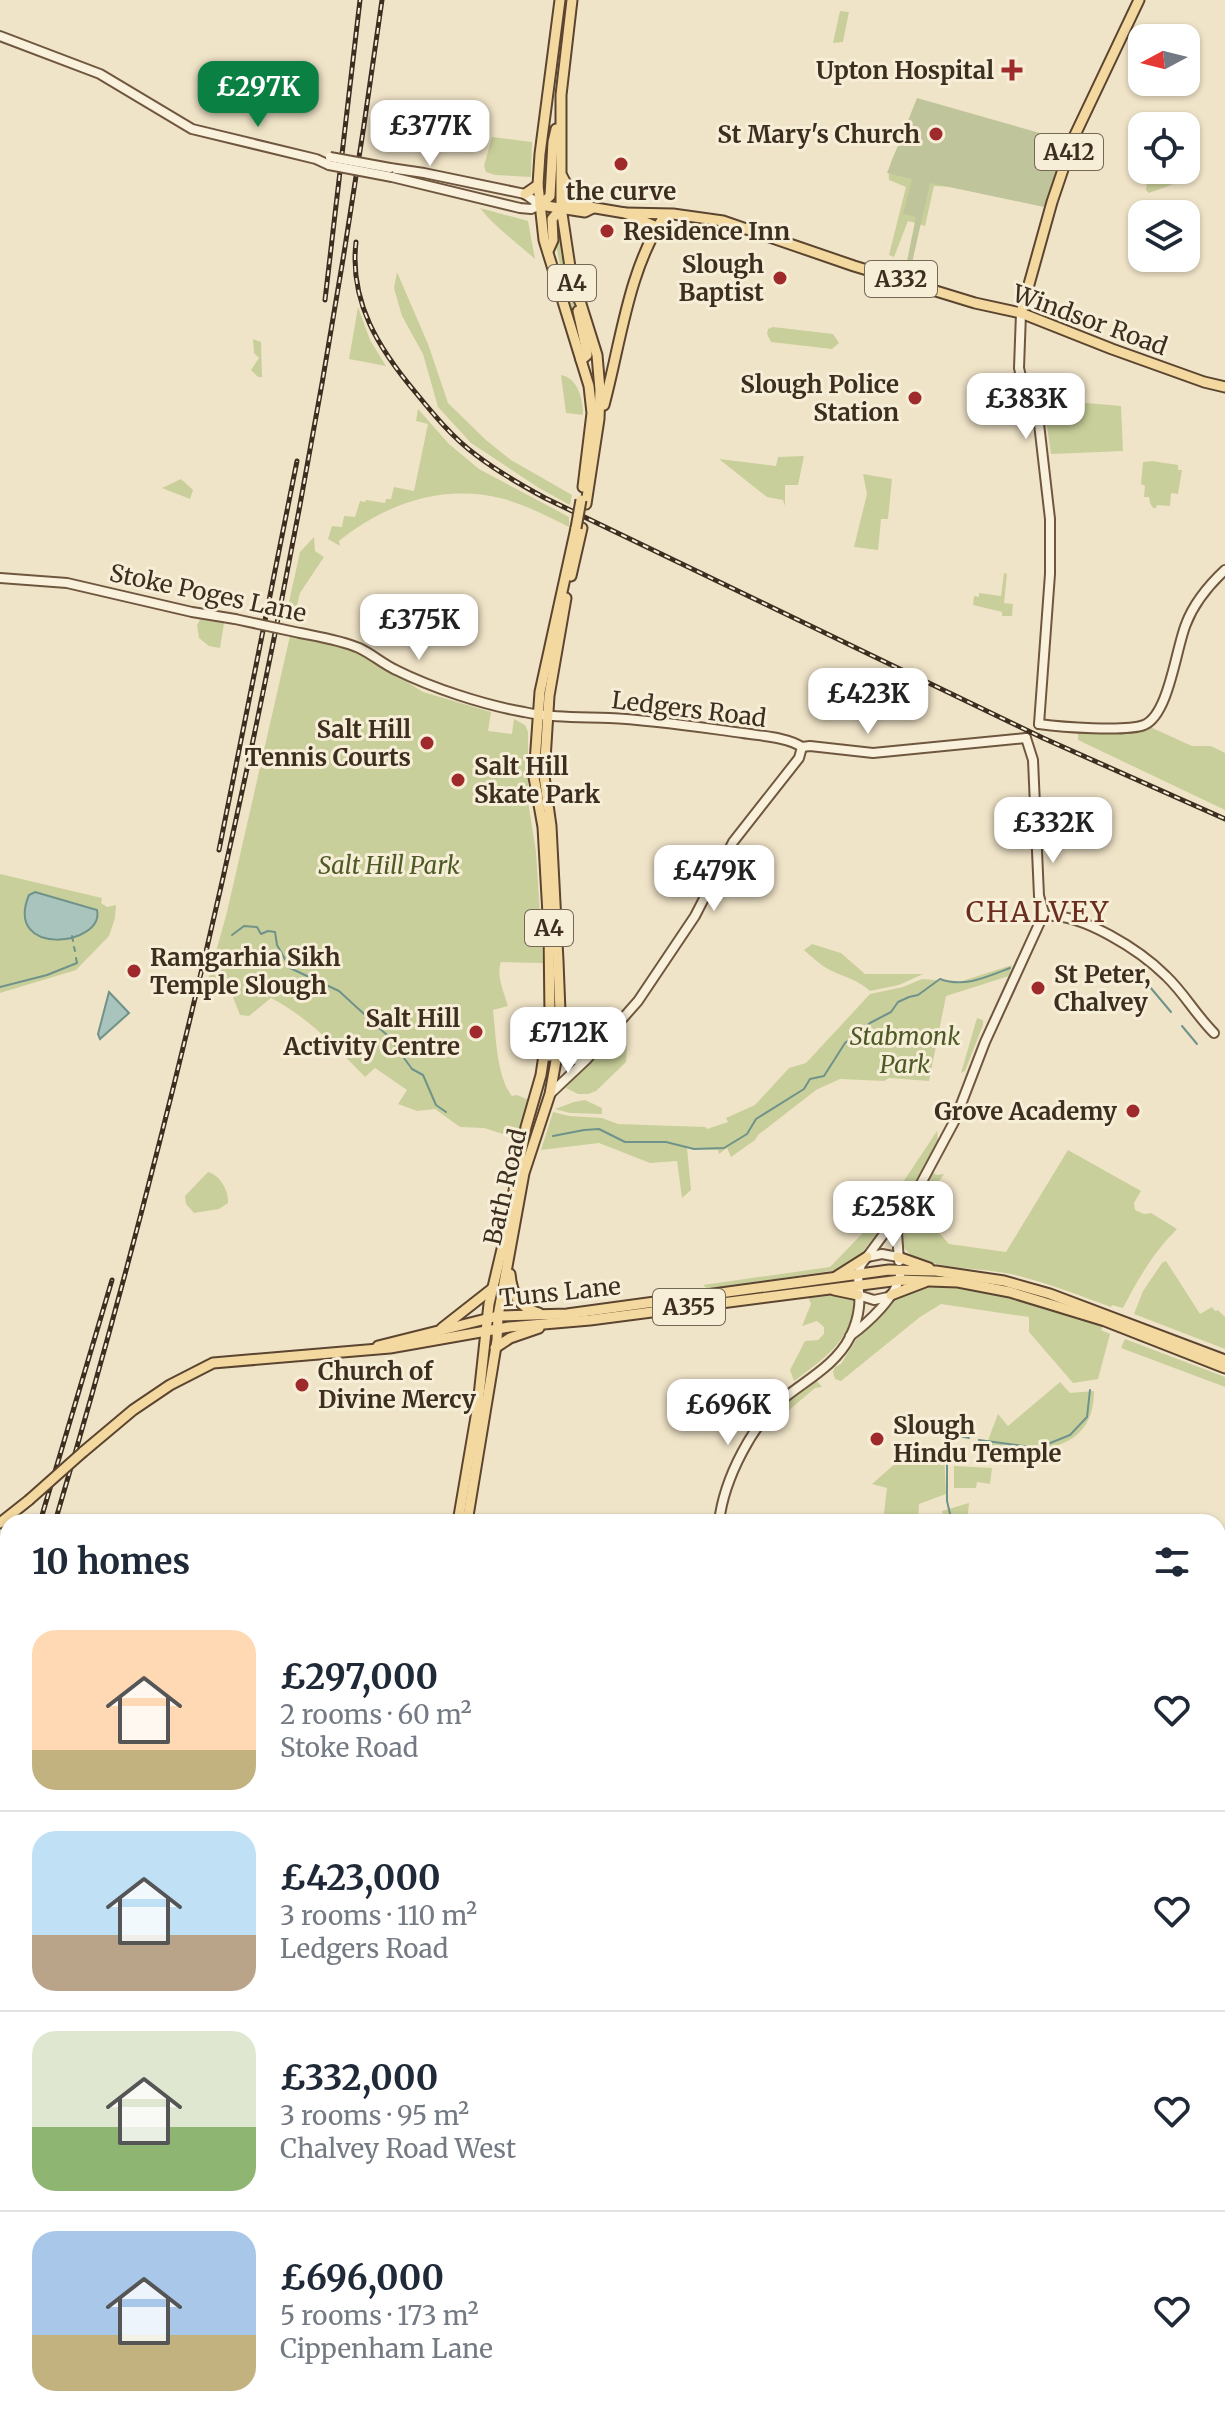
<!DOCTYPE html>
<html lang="en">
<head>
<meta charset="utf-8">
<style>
	body { margin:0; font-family:Merriweather,serif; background:#f6f6f7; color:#1f2937; height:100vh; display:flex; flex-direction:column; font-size:30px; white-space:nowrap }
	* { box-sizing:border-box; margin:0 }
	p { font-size:26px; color:#747a83 }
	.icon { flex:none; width:44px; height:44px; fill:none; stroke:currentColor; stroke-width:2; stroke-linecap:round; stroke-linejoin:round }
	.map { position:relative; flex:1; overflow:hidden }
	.sheet { position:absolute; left:0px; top:1514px; width:1226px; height:914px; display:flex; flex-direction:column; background:#fff; border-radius:24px 24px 0 0; box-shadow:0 2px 6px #0004 }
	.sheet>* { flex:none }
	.needle { width:52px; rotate:263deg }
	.buttons { position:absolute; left:1128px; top:24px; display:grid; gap:16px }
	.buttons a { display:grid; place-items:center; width:72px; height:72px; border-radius:16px; background:#fff; box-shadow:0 2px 6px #0004; font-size:40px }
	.price { position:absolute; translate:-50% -68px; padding:0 18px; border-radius:16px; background:#fff; color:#222; font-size:26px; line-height:52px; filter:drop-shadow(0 2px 4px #0008) }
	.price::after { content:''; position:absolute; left:50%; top:48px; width:24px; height:18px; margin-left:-12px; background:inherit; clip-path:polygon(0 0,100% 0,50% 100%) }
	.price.current { background:#0b8043; color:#fff }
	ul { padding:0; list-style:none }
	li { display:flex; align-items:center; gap:24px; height:200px; padding:0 32px }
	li+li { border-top:2px solid #e0e1e3 }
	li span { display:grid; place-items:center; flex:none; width:224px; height:160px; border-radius:24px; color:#555 }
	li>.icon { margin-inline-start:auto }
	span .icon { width:96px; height:96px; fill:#fffc; stroke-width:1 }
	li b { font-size:34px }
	h2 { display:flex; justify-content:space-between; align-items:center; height:96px; padding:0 32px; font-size:34px }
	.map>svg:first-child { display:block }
	.green { fill:#c9cf9b }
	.cemetery { fill:#bfc49a }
	.water { fill:#a9c4bc; stroke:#6f938a; stroke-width:2 }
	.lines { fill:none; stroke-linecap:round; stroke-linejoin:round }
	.stream { stroke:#6f938a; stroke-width:2 }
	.secondary-casing { stroke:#6f573f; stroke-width:12 }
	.primary-casing { stroke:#5b4430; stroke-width:13 }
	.secondary { stroke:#faf1dc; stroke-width:8 }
	.primary { stroke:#f3d9a0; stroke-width:9 }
	.rail-casing { stroke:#3d2e20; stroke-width:5 }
	.rail { stroke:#f7eed8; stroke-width:2; stroke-dasharray:6; stroke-linecap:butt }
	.secondary-bridge-casing { stroke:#6f573f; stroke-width:12; stroke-linecap:butt }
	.primary-bridge-casing { stroke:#5b4430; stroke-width:13; stroke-linecap:butt }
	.secondary-bridge { stroke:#faf1dc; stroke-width:8 }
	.primary-bridge { stroke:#f3d9a0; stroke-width:9 }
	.poi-dot { fill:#9e2a2b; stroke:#f7eed8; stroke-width:3 }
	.labels { text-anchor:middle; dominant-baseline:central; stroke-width:6; stroke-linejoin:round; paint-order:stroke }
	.shield { fill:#f7eed8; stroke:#756857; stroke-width:2 }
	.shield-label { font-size:22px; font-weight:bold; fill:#3d2e20 }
	.poi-label { font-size:24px; font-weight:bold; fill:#3d2e20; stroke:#f7eed8; text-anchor:end }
	.street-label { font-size:24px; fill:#3d2e20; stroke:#f7eed8 }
	.park-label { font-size:24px; font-style:italic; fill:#4d5a26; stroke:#f7eed8 }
	.quarter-label { font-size:28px; letter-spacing:2px; fill:#6b2e1e; stroke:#f7eed8 }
</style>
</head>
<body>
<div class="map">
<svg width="1225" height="2427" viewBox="0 0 1225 2427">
	<rect width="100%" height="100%" fill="#f0e4c8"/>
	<g class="green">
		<polygon points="840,11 849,12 843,42 833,43"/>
		<path d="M905,135L953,187L934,186L925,226L908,221L894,257L889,255L906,187L889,180C887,163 897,149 905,135Z"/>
		<polygon points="492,137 532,142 531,177 495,175 486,172 484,166"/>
		<polygon points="1148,170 1173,170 1190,176 1190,178 1149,193 1146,190"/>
		<path d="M480,208L528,221L535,259C516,242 496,228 480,208Z"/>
		<polygon points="553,227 561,227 567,276 582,339 579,339 564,288"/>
		<polygon points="397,272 428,344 448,403 486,440 511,460 572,495 570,505 539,488 471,443 438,407 423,354 402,316 394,288"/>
		<polygon points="358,307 370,340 386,366 349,359"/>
		<polygon points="773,327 833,334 839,343 832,349 771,342 767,334 768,329"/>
		<polygon points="253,339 261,342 262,377 258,377 251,370 259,358 254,353"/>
		<path d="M561,375C578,378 583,399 583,415L566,413Z"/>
		<polygon points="1035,393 1051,400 1121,406 1123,451 1051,454 1046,420"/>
		<path d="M418,409L449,444L479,469L569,517V527C547,516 524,504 500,498C441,484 385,504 339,541L340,546L328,539L332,526L342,527L344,516L355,517L360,501L365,502L366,500L385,503L386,499H391L394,487L414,491L428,424L416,421Z"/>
		<polygon points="804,456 798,485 785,485 785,506 783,500 767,497 719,459 776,466 778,457"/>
		<polygon points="1152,461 1178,465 1178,470 1182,470 1178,494 1171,493 1170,506 1157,505 1156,508 1153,508 1150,503 1149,497 1144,497 1145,486 1141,484 1143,462"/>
		<polygon points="863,474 892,479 888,519 881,519 878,550 854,547 867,494"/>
		<polygon points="181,479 193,490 190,499 162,488"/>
		<polygon points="314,537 315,551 324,557 300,593 293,622 285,620 300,552"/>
		<polygon points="1004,573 1007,574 1004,603 1013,604 1012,616 1002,616 1002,612 973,605 974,596 979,597 979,593 1001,596"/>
		<polygon points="201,618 224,623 220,648 209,646 199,638 197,625"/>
		<path d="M290,636L358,651L423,692L491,712L488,731L512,734L514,719L525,725L528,732V801L536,852L543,963L501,962C496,976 504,992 508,1006L493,1010C496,1034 496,1076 512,1096L517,1095L529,1100L516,1138L484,1128L460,1127L435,1109L417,1111L398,1104L407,1090L375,1068L365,1077C336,1047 309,1018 271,998L249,1016L240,1015L229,987L207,984L227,912Z"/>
		<polygon points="1150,727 1192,746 1211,746 1225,753 1225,810 1078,740 1078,732 1134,731"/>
		<polygon points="0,874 102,898 101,903 107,907 116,905 115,918 109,936 76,970 0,993"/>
		<path d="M812,944L841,953L865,974H923L899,985L870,991C858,980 844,977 830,970C820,965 812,957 804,950Z"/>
		<polygon points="1012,965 1009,976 946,996 929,1081 889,1078 884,1081 840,1079 816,1090 758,1135 755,1140 731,1157 727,1148 719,1154 718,1150 687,1148 691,1190 682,1198 677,1161 650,1163 599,1143 541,1150 553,1112 569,1116 602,1118 618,1124 705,1127 707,1129 728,1122 726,1118 755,1105 789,1068 806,1063 870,994 903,987 922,979 959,982"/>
		<polygon points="977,1018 983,1020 983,1025 965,1071 961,1073"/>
		<polygon points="615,1033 627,1046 626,1062 596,1091 588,1094 578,1094 566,1088"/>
		<polygon points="585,1100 602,1108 602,1114 570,1113 555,1109 574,1102"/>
		<polygon points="937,1131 938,1142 922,1172 861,1254 838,1270 708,1289 703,1285 830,1267 884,1211"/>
		<path d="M1068,1150L1141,1191L1134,1203L1135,1210L1144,1214L1151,1213L1177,1229C1153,1253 1138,1279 1123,1308L1112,1305L1111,1307C1079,1295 1045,1282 1011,1274C982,1268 949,1270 920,1259C912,1256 906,1252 902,1244C894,1223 922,1188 933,1172L936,1175L944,1174L920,1211L949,1244L1006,1252Z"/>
		<path d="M208,1172C220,1175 229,1191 228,1203L219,1209L194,1213L186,1204L185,1196Z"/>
		<polygon points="1166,1261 1200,1314 1212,1307 1215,1311 1218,1310 1225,1317 1225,1349 1134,1314 1143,1291 1162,1263"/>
		<path d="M923,1285H971L1066,1311L1103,1326L1101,1330L1110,1334L1098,1379L1073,1383L1029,1332V1317L941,1304L920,1317L841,1381L835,1379L833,1372L835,1367L841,1364L859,1335L872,1325C877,1302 904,1292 923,1285Z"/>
		<path d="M833,1291C842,1293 850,1295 855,1303C853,1339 820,1362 794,1381L790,1370L805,1341L818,1340L824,1334V1327L817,1321L802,1326L811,1304L807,1294Z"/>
		<polygon points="1125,1339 1225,1377 1225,1387 1121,1348"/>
		<polygon points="817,1381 822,1387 815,1388 769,1427 766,1424 797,1394"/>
		<path d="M1060,1382L1070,1393L1094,1391C1094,1454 1034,1453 988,1449L987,1443L998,1414L1008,1426Z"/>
		<polygon points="944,1453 946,1494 919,1504 918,1520 933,1522 883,1522 887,1488 872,1484 897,1462 917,1454"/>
		<polygon points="954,1466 992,1468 990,1484 977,1482 976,1488 954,1488"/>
		<polygon points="969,1503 967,1522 944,1522 942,1511"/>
		<polygon points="1225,2281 1225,2427 1196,2427 1197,2420 1218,2420 1218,2315"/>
		<polygon points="479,2420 619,2420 627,2427 487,2427"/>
		<polygon points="637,2420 887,2420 884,2427 640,2427"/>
		<polygon points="896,2420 902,2422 903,2420 966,2420 986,2427 893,2427"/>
		<polygon points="986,2420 1091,2420 1122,2427 1013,2427"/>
	</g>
	<polygon class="cemetery" points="917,98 1064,140 1067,143 1044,207 930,183 912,263 907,261 916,217 903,214 912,179 887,173"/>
	<g class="water">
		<path d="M35,892L97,910C105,946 3,958 29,895Z"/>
		<polygon points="109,992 129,1013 100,1039 98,1034"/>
	</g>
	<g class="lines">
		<g class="stream">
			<polyline points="232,935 244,926 257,927 261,934 268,931 275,932 277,945 290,968 339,991 388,1036 412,1069 423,1075 436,1105 446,1112"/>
			<polyline points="72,936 73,941"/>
			<polyline points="74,947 75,951"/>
			<polyline points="1134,977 1150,987 1171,1012"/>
			<polyline points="0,987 47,975 77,963 76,958"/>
			<polyline points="1182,1026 1197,1044"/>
			<path d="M553,1136L584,1130L599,1129L625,1142H666L694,1149L724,1148L747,1134L756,1119L804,1089L810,1079L824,1076L845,1043L870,1023L891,1012L898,1002L909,997L918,995L940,979C964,988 987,977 1010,968"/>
			<polyline points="979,1440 1038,1448 1070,1435 1087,1417 1090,1390"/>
			<polyline points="947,1442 946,1433 969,1438"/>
			<polyline points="947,1452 947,1501 952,1522"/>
			<polyline points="1218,2059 1225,2064"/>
			<polyline points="703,2427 705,2420"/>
		</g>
		<g class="secondary-casing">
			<g id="secondary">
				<polyline points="0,36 100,74 192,129 316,159 329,165"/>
				<polyline points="390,168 424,173 525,194 540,205"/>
				<polyline points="392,177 520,208 531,209 540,205"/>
				<polyline points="1021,313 1019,368 1022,381 1038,415 1050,519 1050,574 1039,724"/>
				<polyline points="0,578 67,583 192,612 235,619"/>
				<path d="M300,633C320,637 340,640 359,648C372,654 383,664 396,670C432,688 484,705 524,712C552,718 580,717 609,718C654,720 698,727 743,733C761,736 787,737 802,747L810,746L873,753L1026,738"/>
				<path d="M1039,724C1061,727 1125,732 1144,725C1169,715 1176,648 1186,624C1194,603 1209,585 1225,570"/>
				<polyline points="1026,738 1033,760 1039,896 1045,916"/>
				<path d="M1045,916C1081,912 1141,951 1166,976C1184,993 1196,1015 1214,1033"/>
				<path d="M544,1057C560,1053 570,1062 585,1060"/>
				<polyline points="550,1094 586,1060 638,1001 695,916 733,842 799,758 802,747"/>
				<polyline points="867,1257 882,1254 898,1257"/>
				<polyline points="899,1261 897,1233 918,1189 955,1120 985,1042 1040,922 1045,916"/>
				<polyline points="858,1295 874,1300 888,1297"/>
				<path d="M850,1336C868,1323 897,1296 900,1275"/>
				<path d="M719,1522C724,1479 753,1421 788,1395C810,1378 837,1363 850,1337C854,1329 858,1316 859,1307C861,1292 855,1281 861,1265L906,1204"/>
				<polyline points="0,2145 8,2145"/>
				<polyline points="459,2427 464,2420"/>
			</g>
		</g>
		<g class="primary-casing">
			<g id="primary">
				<polyline points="560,0 540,154 538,185 544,240 589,386 592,413 583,487"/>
				<polyline points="572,0 561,95 561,207 573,287 581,304 597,355 600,390 599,419 586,504"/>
				<polyline points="562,176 569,189 584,205"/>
				<polyline points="525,194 538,185"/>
				<polyline points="540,205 550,196 553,142 556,129"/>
				<polyline points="540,205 585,212 593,208"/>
				<polyline points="625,213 673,214 723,221 854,266 975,303 1021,313 1112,349 1204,382 1225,387"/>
				<polyline points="549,249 553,240 552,219 566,203 625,213 657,227"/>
				<polyline points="578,311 587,352 587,355 581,360"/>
				<polyline points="1021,313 1052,202 1074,137 1139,0"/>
				<path d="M604,405C621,342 628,270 665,215"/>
				<polyline points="571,576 582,528"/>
				<polyline points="898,1257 929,1268"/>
				<path d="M510,1274C512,1294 519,1308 539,1313"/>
				<polyline points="837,1276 867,1257"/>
				<polyline points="834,1290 858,1295"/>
				<polyline points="891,1295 925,1282"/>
				<polyline points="442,1328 493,1288"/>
				<polyline points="378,1346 498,1316 567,1314 889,1270 936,1271 1004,1281 1050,1294 1225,1360"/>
				<polyline points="495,1348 510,1338 539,1328"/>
				<polyline points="83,1452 133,1410 170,1385 213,1363 390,1348 509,1327 590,1320 900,1280 958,1282 1010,1292 1105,1321 1225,1368"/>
				<polyline points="458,1522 478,1405 489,1304 507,1228 526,1127 541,1075 550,1015 549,932 543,827 534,777 540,692 576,528"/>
				<polyline points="467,1522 497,1340 498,1316 524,1173 550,1094 557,1055 560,1012 558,961 551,826 544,776 549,696 566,598"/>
				<polyline points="0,1523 29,1500"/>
				<polyline points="86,2427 90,2420"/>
			</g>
		</g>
		<use href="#secondary" class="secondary"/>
		<use href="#primary" class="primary"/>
		<g class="rail-casing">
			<g id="rail">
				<path d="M356,242C349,302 379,349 416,393C434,415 453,438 476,455C497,471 521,485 545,498L1043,738L1225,819"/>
				<polyline points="325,300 360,0"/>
				<polyline points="219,850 297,461"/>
				<polyline points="40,1522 112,1280"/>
				<path d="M55,1522C203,1023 311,515 382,0"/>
				<polyline points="0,1665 8,1639"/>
				<polyline points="0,1701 8,1675"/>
			</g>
		</g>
		<use href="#rail" class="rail"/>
		<g class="secondary-bridge-casing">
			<g id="secondary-bridge">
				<polyline points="330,157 390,168"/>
				<polyline points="329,165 392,177"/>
				<polyline points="235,619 300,633"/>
			</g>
		</g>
		<g class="primary-bridge-casing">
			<g id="primary-bridge">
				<polyline points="576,528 581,500"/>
				<polyline points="29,1500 83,1452"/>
			</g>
		</g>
		<use href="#secondary-bridge" class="secondary-bridge"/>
		<use href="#primary-bridge" class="primary-bridge"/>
	</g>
	<g class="poi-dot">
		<path d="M1008 58h8v8h8v8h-8v8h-8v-8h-8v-8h8z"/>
		<circle cx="936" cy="134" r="8"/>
		<circle cx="621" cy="164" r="8"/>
		<circle cx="607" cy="231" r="8"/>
		<circle cx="780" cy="278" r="8"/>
		<circle cx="915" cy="398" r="8"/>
		<circle cx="427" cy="743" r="8"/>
		<circle cx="458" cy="780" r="8"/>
		<circle cx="134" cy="971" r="8"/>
		<circle cx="1038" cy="988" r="8"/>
		<circle cx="476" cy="1032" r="8"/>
		<circle cx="1133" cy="1111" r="8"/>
		<circle cx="302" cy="1385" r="8"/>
		<circle cx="877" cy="1439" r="8"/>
	</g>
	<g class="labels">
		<g class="shield">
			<rect x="1035" y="134" width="68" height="36" rx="6"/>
			<rect x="865" y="261" width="72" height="36" rx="6"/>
			<rect x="548" y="265" width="48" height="36" rx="6"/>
			<rect x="525" y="910" width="48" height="36" rx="6"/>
			<rect x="653" y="1289" width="72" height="36" rx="6"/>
		</g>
		<g class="shield-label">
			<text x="1069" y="152">A412</text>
			<text x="901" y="279">A332</text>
			<text x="572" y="283">A4</text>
			<text x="549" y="928">A4</text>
			<text x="689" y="1307">A355</text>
		</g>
		<g class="poi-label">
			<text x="994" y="70">Upton Hospital</text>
			<text x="920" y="134">St Mary's Church</text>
			<text x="621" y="191" text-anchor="middle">the curve</text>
			<text x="623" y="231" text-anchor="start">Residence Inn</text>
			<text x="764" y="264">Slough<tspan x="764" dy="28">Baptist</tspan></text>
			<text x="899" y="384">Slough Police<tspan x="899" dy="28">Station</tspan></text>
			<text x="411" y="729">Salt Hill<tspan x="411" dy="28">Tennis Courts</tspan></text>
			<text x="474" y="766" text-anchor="start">Salt Hill<tspan x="474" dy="28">Skate Park</tspan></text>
			<text x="150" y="957" text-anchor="start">Ramgarhia Sikh<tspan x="150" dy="28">Temple Slough</tspan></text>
			<text x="1054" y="974" text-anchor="start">St Peter,<tspan x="1054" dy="28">Chalvey</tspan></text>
			<text x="460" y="1018">Salt Hill<tspan x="460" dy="28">Activity Centre</tspan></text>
			<text x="1117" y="1111">Grove Academy</text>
			<text x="318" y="1371" text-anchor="start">Church of<tspan x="318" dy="28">Divine Mercy</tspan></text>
			<text x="893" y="1425" text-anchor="start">Slough<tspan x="893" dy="28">Hindu Temple</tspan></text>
		</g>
		<g class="street-label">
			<text transform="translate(1090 320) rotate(20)">Windsor Road</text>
			<text transform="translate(208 593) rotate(12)">Stoke Poges Lane</text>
			<text transform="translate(689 709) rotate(7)">Ledgers Road</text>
			<text transform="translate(505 1187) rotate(-77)">Bath Road</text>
			<text transform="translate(560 1292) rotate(-6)">Tuns Lane</text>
		</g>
		<g class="park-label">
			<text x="389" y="865">Salt Hill Park</text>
			<text x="905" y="1036">Stabmonk<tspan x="905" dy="28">Park</tspan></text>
		</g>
		<g class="quarter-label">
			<text x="1038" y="912">CHALVEY</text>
		</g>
	</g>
</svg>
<div class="buttons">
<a><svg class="needle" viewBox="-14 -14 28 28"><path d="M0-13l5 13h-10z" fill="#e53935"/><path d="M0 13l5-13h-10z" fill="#747a83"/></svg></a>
<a><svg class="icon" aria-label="locate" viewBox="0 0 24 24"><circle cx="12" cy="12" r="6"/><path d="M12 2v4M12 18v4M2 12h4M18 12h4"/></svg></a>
<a><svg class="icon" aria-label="layers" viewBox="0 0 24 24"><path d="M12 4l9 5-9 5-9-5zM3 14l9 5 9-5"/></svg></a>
</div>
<b class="price current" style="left:258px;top:129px">£297K</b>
<b class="price" style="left:430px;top:168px">£377K</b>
<b class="price" style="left:1026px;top:441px">£383K</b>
<b class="price" style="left:419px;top:662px">£375K</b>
<b class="price" style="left:868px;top:736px">£423K</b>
<b class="price" style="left:1053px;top:865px">£332K</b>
<b class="price" style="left:714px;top:913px">£479K</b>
<b class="price" style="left:568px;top:1075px">£712K</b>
<b class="price" style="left:893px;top:1249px">£258K</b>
<b class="price" style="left:728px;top:1447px">£696K</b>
<section class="sheet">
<h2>10 homes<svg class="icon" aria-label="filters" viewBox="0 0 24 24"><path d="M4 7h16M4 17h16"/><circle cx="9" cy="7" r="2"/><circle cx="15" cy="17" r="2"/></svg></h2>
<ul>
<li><span style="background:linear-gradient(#ffd9b3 75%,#c2b280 0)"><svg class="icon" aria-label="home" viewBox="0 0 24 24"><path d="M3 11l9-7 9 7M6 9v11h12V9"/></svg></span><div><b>£297,000</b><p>2 rooms · 60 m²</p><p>Stoke Road</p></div><svg class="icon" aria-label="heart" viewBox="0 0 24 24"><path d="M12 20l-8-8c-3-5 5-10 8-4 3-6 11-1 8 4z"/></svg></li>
<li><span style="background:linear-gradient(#bfe0f5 65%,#b9a48a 0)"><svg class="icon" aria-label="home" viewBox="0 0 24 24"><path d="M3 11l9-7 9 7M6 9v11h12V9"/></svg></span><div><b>£423,000</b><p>3 rooms · 110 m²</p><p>Ledgers Road</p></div><svg class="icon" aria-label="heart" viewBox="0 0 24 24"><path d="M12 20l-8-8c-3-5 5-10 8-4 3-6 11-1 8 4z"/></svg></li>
<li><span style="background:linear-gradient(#dfe7d0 60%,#8fb573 0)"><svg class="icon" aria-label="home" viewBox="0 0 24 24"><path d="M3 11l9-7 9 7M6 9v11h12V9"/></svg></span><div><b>£332,000</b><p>3 rooms · 95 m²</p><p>Chalvey Road West</p></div><svg class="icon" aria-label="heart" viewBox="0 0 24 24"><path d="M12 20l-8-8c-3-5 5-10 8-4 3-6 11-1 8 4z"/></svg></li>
<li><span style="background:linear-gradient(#a9c7e8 65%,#c2b280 0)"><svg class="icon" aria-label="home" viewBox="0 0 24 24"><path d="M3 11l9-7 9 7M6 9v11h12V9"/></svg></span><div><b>£696,000</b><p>5 rooms · 173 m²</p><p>Cippenham Lane</p></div><svg class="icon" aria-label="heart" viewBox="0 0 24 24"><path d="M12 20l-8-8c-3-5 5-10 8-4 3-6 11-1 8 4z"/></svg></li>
</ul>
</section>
</div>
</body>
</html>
